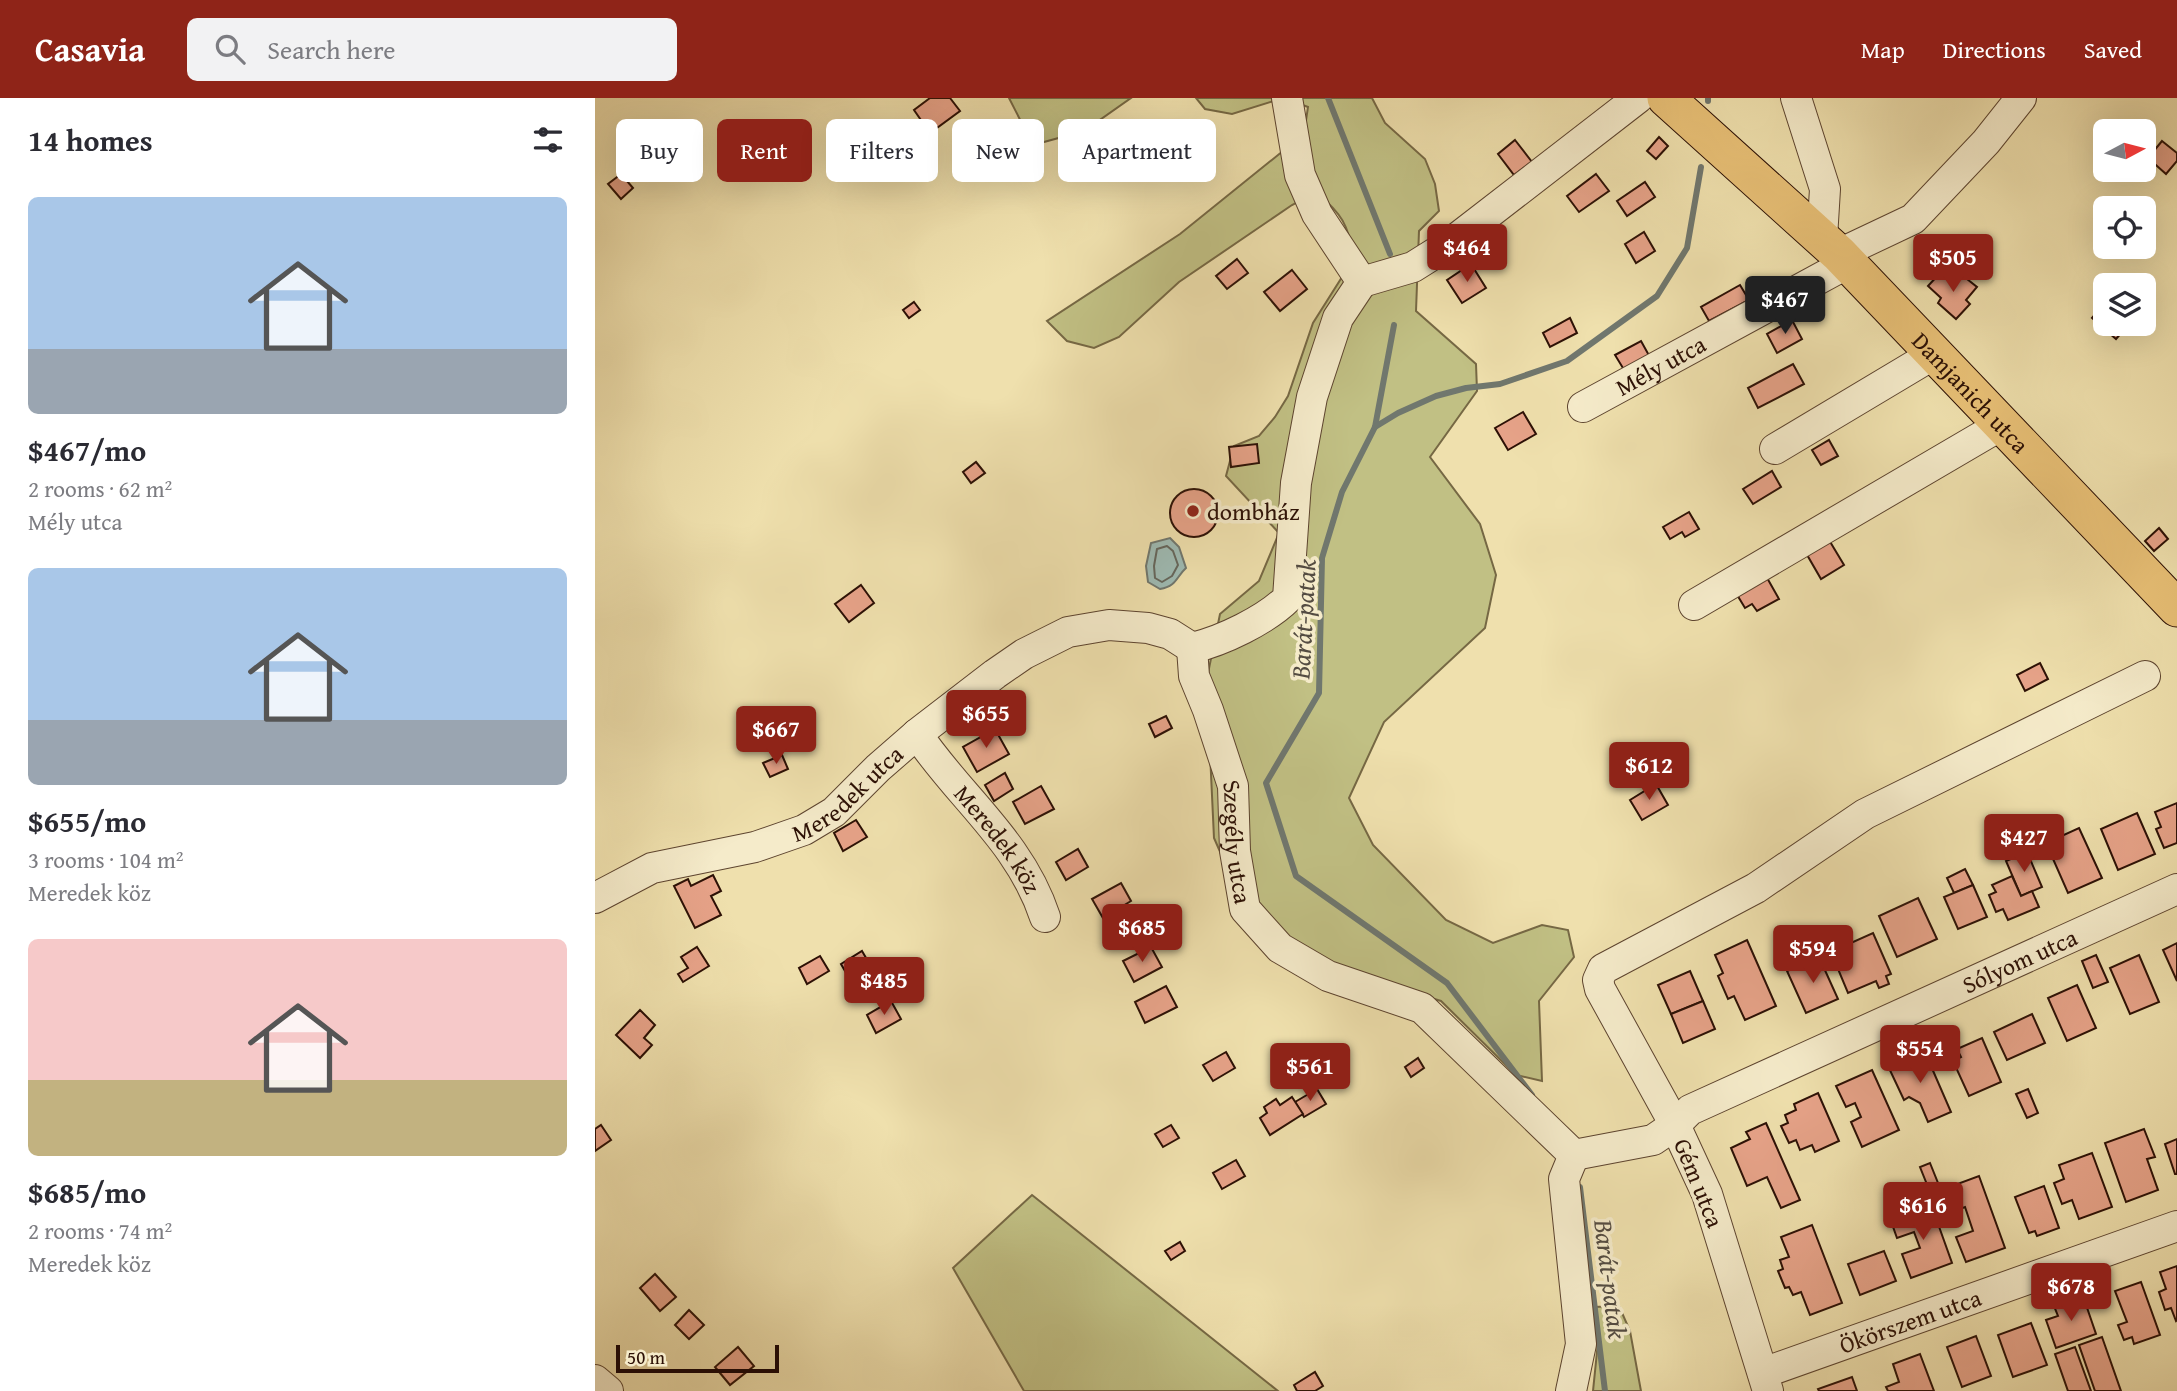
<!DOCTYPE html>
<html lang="en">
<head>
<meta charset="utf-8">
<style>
	body { margin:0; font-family:"Gentium Book Plus",serif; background:#f2f2f3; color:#2b2b33; height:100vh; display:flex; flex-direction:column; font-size:26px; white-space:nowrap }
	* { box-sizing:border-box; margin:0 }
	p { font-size:23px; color:#7c7c81 }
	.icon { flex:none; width:38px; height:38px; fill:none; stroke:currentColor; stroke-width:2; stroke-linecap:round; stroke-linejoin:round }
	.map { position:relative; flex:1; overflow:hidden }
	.details { display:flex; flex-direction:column; background:#fff; width:595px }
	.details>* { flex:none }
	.guide { position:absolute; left:21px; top:21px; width:665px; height:63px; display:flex; gap:14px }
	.needle { width:46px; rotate:83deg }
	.fabs { position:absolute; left:1498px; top:21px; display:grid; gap:14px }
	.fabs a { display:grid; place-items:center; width:63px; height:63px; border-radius:10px; background:#fff; box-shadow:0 7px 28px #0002; font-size:35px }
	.scale { position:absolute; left:21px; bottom:18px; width:163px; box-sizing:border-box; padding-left:7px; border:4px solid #2c1005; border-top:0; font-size:19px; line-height:24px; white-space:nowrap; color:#2c1005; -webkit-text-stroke:5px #f5ebca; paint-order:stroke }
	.price { position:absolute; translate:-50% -60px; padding:0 16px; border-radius:7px; background:#8f2418; color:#fff; font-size:23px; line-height:46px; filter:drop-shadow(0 2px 4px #0008) }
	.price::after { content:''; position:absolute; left:50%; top:42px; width:21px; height:16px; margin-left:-10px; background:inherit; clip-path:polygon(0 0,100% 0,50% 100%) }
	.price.active { background:#222; color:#fff }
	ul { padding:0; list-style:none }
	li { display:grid; align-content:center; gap:14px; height:371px; padding:0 28px }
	li span { display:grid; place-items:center; height:217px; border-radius:10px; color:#555 }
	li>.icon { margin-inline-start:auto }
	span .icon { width:126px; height:126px; fill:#fffc; stroke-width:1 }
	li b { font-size:30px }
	h2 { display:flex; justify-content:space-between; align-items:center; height:84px; padding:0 28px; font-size:30px }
	.pill { padding:0 24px; border-radius:10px; background:#fff; box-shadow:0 7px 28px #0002; font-size:24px; line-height:63px }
	.pill.active { background:#8f2418; color:#fff }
	header { display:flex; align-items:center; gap:42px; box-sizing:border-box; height:98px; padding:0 35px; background:#8f2418; color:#fff }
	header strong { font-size:33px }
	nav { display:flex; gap:38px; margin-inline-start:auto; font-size:24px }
	.search { width:490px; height:63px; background:#f2f2f3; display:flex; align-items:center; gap:18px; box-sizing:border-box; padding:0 24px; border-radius:10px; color:#7c7c81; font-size:26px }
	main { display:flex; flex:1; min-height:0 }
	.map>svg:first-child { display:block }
	.green { fill:#c1c084; stroke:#766844; stroke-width:2 }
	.water { fill:#9ebbb4; stroke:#70776e; stroke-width:2 }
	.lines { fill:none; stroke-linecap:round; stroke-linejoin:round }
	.shore { stroke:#65665c; stroke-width:2 }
	.stream { stroke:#70776e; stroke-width:6 }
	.building { fill:#e7a389; stroke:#2c1005; stroke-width:2 }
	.minor-casing { stroke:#5d442f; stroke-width:32 }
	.major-casing { stroke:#2c1005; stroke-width:39 }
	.minor { stroke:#f5ebca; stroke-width:30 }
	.major { stroke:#e8c076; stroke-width:37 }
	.poi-dot { fill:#8f2418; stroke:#f5ebca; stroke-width:2.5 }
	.labels { text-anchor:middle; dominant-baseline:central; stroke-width:7; stroke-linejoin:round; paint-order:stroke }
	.street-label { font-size:24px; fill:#2c1005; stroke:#f5ebca }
	.poi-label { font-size:24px; fill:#2c1005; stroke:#f5ebca; text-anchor:start }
	.water-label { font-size:26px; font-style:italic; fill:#544c42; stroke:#f5ebca }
</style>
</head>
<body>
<header>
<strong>Casavia</strong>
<div class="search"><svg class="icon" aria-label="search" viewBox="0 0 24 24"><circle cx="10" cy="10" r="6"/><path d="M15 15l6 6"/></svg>Search here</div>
<nav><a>Map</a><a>Directions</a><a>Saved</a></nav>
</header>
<main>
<section class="details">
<h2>14 homes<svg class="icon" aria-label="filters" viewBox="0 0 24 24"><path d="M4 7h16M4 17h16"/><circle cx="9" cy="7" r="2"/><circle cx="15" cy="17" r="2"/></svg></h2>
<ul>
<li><span style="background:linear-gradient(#a9c7e8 70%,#9aa5b1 0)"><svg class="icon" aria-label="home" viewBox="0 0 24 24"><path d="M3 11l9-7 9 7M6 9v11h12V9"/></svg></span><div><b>$467/mo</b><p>2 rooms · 62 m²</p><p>Mély utca</p></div></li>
<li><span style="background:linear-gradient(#a9c7e8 70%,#9aa5b1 0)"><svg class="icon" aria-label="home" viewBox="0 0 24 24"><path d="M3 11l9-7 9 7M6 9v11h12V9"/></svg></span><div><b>$655/mo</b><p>3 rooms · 104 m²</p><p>Meredek köz</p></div></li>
<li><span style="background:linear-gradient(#f6c9c9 65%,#c2b280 0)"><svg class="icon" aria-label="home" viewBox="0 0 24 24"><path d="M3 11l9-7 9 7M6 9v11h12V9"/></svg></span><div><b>$685/mo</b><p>2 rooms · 74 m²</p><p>Meredek köz</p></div></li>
</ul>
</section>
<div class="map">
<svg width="1582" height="1293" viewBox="0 0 1582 1293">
	<rect width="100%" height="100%" fill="#efe0ad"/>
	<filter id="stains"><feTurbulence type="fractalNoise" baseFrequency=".00286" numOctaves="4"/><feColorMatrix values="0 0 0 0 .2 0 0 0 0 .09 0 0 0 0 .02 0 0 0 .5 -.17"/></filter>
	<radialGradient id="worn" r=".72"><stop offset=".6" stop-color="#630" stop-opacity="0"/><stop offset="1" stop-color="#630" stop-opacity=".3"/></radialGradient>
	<g class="green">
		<polygon points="414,0 536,0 489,33 438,47"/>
		<path d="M601,0H777L790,25L830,61L840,86L844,113L824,133L821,213L881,266L882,293L835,359L885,426L901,477L890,530L789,624L754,700L778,747L851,822L898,845L947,827L973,832L979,859L944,903L947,983L921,977L846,903L748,874L650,811L619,740L613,612L607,605L625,516L664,483L684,435L631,378L639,348L664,338L680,319L693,298L718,225L759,160C753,126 747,116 721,94L697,107L584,184L524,239L499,250L472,243L452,223L585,136L709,36L713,9L688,0L637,16L610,11Z"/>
		<polygon points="437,1097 683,1293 429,1293 358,1170"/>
		<polygon points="1024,1208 1035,1233 1046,1293 998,1293 1003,1244 999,1209"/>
	</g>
	<path class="water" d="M575,440L584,449L591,470C581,479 582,488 565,491L553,484L551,468L556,445Z"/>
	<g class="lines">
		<polygon class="shore" points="572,448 578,453 583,467 577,478 567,484 560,480 559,468 562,451"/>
		<g class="stream">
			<polyline points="733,0 795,156"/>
			<polyline points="1113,3 1113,0"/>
			<polyline points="799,227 780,329 747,394 727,460 724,595 671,685 701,778 852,885 937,997"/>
			<polyline points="780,329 803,315 841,298 871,290 905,286 972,263 1062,198 1092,150 1106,69"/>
			<polyline points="985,1089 1010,1293"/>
		</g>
	</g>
	<g class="building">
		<polygon points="335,0 355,0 365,13 335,35 319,12"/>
		<polygon points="1064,39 1073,48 1061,61 1052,53"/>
		<polygon points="920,42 937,64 919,77 903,56"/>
		<polygon points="1567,43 1582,55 1582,63 1571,76 1553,60"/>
		<polygon points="26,76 38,90 26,101 13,86"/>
		<polygon points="1001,76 1014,93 984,114 972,98"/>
		<polygon points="1050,84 1060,99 1032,118 1022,103"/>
		<polygon points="1049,134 1060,153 1041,165 1030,146"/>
		<polygon points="642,161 653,175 632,191 621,178"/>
		<polygon points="876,166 891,190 867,205 852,182"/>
		<polygon points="697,172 712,191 685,213 669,194"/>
		<polygon points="1345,175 1358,187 1367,177 1382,189 1371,202 1375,206 1361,221 1343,205 1346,200 1333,188"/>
		<polygon points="1145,187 1154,202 1114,223 1106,209"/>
		<polygon points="319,204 325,212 314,220 308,212"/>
		<polygon points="1510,205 1510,226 1534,226 1521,241 1497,220"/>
		<polygon points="975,220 982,235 955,249 948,235"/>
		<polygon points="1197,222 1207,241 1182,255 1172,236"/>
		<polygon points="1046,243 1056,261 1031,275 1020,257"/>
		<polygon points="1198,266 1209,286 1163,310 1153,290"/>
		<polygon points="928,314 941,336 913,352 900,330"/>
		<polygon points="1234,342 1243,358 1226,367 1217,352"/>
		<polygon points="662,346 664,365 636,369 634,349"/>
		<polygon points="381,364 390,375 376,385 368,374"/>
		<polygon points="1177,373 1186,389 1158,406 1148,391"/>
		<circle cx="599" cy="415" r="24"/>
		<polygon points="1094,414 1104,431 1090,439 1087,434 1075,441 1068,429"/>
		<polygon points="1564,430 1573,441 1559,453 1550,443"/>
		<polygon points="1234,442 1249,467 1226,481 1211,455"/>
		<polygon points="1171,478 1184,501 1162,513 1157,506 1150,510 1141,495"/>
		<polygon points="266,487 279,505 254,524 240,506"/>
		<polygon points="1445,565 1453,581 1430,593 1422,577"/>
		<polygon points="571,618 577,630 560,639 554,626"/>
		<polygon points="400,631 414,656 382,674 368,649"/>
		<polygon points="187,657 193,671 175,679 168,665"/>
		<polygon points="410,675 418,691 399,703 390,687"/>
		<polygon points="1061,686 1073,707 1047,722 1035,702"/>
		<polygon points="446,688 459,711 430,726 418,704"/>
		<polygon points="1582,705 1582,745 1569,750 1561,731 1566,729 1560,714"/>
		<polygon points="1542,715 1560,756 1523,772 1506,731"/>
		<polygon points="261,722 272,739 248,753 239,735"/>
		<polygon points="1484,730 1507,780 1473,795 1451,745"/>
		<polygon points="483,751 493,769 471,782 461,764"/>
		<polygon points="1432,754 1447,789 1426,798 1411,763"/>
		<polygon points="1370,771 1378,787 1359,795 1352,780"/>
		<polygon points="118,777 126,793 116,798 126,817 100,830 79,788 93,781 96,788"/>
		<polygon points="1417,778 1426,798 1437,793 1444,809 1413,822 1408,811 1401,814 1394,797 1401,794 1397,787"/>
		<polygon points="526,785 536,803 508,820 497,801"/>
		<polygon points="1378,787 1392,819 1363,831 1349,799"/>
		<polygon points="1323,800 1342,841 1302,859 1284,818"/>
		<polygon points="1278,835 1296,876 1291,878 1294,886 1284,890 1281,883 1253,895 1238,859 1251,853 1249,848"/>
		<polygon points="1152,842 1181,908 1150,922 1139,898 1133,901 1123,878 1128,875 1120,857"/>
		<polygon points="1582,845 1582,883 1568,852"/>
		<polygon points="102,849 114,868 88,884 83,876 93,870 86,859"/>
		<polygon points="556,849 567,869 539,884 528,863"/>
		<polygon points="267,853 278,872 257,885 246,866"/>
		<polygon points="1501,857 1513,884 1498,890 1487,863"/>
		<polygon points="1544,857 1564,904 1535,916 1515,870"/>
		<polygon points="225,858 234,873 212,886 204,870"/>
		<polygon points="1224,859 1243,901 1211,915 1192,873"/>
		<polygon points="1095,873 1108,903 1076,916 1063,887"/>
		<polygon points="1482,887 1501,930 1472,943 1453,900"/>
		<polygon points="571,888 582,909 550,925 540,904"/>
		<polygon points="296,903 306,921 281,935 272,917"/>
		<polygon points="1108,903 1120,931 1088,945 1076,916"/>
		<polygon points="45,912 60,927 49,940 57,947 45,960 21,937"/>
		<polygon points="1437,916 1450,945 1412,962 1399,934"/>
		<polygon points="1387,940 1406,984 1374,998 1358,963 1366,959 1362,951"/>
		<polygon points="1329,952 1356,1014 1333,1024 1325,1005 1314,999 1309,1002 1293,968"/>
		<polygon points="631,954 640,970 618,983 608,967"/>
		<polygon points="823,960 829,970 816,979 810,969"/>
		<polygon points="1277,972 1304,1032 1267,1049 1256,1024 1266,1019 1260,1005 1251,1009 1241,988"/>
		<polygon points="722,991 731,1006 709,1019 700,1004"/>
		<polygon points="1433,991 1443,1015 1432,1020 1421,996"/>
		<polygon points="1223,995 1244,1043 1220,1054 1217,1047 1205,1052 1201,1042 1194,1045 1186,1028 1193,1025 1190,1017 1201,1012 1199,1006"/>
		<polygon points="697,999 708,1016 675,1037 665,1020 672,1015 669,1009 681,1001 685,1007"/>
		<polygon points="1171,1025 1205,1102 1186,1110 1172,1079 1152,1088 1136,1050 1155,1041 1151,1034"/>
		<polygon points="6,1027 16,1042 0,1053 0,1031"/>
		<polygon points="576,1027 584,1040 568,1049 560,1036"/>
		<polygon points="1549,1031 1560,1059 1552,1061 1563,1092 1531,1104 1510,1045"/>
		<polygon points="1582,1041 1582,1076 1580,1076 1570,1046"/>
		<polygon points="1497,1055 1517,1109 1484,1121 1477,1102 1467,1106 1459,1085 1469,1081 1464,1067"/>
		<polygon points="641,1062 650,1078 627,1091 618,1075"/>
		<polygon points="1335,1065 1343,1085 1333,1089 1325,1069"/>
		<polygon points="1384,1078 1410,1150 1371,1164 1361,1139 1378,1133 1370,1109 1355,1115 1346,1092"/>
		<polygon points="1449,1088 1464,1130 1442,1138 1440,1133 1434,1135 1420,1099"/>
		<polygon points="1337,1109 1357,1165 1316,1180 1307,1156 1325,1150 1319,1134 1302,1140 1296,1123"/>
		<polygon points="1217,1127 1247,1205 1215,1217 1206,1194 1198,1197 1194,1189 1190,1190 1183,1173 1188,1171 1185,1162 1194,1159 1186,1139"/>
		<polygon points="585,1144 590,1153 576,1162 570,1153"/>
		<polygon points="1289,1153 1301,1183 1265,1197 1253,1166"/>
		<polygon points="1582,1168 1582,1222 1581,1223 1576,1210 1570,1212 1564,1194 1571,1191 1565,1174"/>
		<polygon points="60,1176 81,1199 65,1213 45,1190"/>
		<polygon points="1546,1184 1565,1237 1539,1246 1537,1239 1529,1242 1523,1227 1532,1224 1520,1193"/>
		<polygon points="1488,1198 1501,1236 1461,1250 1451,1222 1463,1218 1459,1208"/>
		<polygon points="94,1212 109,1227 94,1241 80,1227"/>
		<polygon points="1436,1225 1452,1267 1418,1279 1403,1237"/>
		<polygon points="1381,1238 1396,1278 1367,1289 1352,1249"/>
		<polygon points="1507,1239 1526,1293 1500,1293 1484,1247"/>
		<polygon points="143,1249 159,1268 135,1287 120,1269"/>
		<polygon points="1480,1249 1496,1293 1473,1293 1460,1256"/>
		<polygon points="1325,1256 1339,1293 1293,1293 1291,1289 1304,1284 1298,1266"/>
		<polygon points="720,1274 728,1288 720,1293 702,1293 699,1287"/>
		<polygon points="1257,1279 1262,1293 1224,1293 1223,1291"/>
	</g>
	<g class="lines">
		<g class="minor-casing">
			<g id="minor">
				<polyline points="692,0 705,77 722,116 767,184"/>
				<polyline points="1201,0 1230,91 1227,140"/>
				<polyline points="1244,156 1318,121 1391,44 1426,0"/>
				<polyline points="767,184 818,169 853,147 1043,0"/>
				<path id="s1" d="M988,309L1253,165"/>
				<polyline points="1180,351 1339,256"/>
				<polyline points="1099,507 1408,326"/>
				<path id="s2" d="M597,550L599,578L613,612L638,688L640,753L650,811L685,850L733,878L827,910L979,1057"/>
				<path d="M597,550C627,543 671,522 693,500L701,385L717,299L743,220L767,184"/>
				<path id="s3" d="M322,636C365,700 425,743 450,819"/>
				<path id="s4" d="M0,800L57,770L160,749L209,732L239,714L283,670L322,636L400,576L429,556L473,534L514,527L553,530L575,536L597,550"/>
				<path id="s5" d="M979,1057L1058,1042L1080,1027L1095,1012L1582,791"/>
				<path id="s6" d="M1168,1275L1582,1128"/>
				<polyline points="0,1282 13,1293"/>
				<polyline points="976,1293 986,1246 969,1081 979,1057"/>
				<polyline points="1173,1293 1112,1096 1080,1027 1005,891 1003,882 1008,871 1161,790 1270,716 1550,578"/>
			</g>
		</g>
		<g class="major-casing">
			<g id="major">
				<path id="s7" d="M1071,0L1244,156L1582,510"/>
			</g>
		</g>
		<use href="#minor" class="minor"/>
		<use href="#major" class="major"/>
	</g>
	<circle class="poi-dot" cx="598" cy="413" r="7"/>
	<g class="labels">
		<g class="street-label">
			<text stroke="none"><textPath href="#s1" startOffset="88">Mély utca</textPath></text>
			<text stroke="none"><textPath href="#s7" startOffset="424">Damjanich utca</textPath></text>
			<text stroke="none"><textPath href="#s4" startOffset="278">Meredek utca</textPath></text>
			<text stroke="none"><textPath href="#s3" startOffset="133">Meredek köz</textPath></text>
			<text stroke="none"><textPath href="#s2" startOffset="201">Szegély utca</textPath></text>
			<text stroke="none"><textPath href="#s5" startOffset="490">Sólyom utca</textPath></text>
			<text transform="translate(1104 1085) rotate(68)">Gém utca</text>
			<text stroke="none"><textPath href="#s6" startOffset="156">Ökörszem utca</textPath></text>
		</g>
		<g class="poi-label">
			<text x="612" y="413">dombház</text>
		</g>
		<g class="water-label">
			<text transform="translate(708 521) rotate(-87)">Barát-patak</text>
			<text transform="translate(1016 1181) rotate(83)">Barát-patak</text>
		</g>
	</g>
	<rect width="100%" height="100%" filter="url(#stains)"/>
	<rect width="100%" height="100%" fill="url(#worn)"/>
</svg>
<div class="fabs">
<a><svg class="needle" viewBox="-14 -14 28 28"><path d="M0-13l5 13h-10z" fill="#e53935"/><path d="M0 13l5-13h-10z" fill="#7c7c81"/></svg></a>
<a><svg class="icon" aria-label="locate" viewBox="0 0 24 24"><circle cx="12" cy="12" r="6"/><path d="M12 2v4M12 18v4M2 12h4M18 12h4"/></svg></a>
<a><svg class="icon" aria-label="layers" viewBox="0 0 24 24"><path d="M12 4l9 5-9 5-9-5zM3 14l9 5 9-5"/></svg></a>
</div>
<div class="scale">50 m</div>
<b class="price" style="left:872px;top:186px">$464</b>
<b class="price" style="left:1358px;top:196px">$505</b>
<b class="price active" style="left:1190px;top:238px">$467</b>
<b class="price" style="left:391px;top:652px">$655</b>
<b class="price" style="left:181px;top:668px">$667</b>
<b class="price" style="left:1054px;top:704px">$612</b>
<b class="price" style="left:1429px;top:776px">$427</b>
<b class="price" style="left:547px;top:866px">$685</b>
<b class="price" style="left:1218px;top:887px">$594</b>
<b class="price" style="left:289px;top:919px">$485</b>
<b class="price" style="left:1325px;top:987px">$554</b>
<b class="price" style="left:715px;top:1005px">$561</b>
<b class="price" style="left:1328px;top:1144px">$616</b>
<b class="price" style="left:1476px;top:1225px">$678</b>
<div class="guide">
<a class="pill">Buy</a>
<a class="pill active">Rent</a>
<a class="pill">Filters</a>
<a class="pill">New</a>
<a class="pill">Apartment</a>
</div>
</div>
</main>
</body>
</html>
